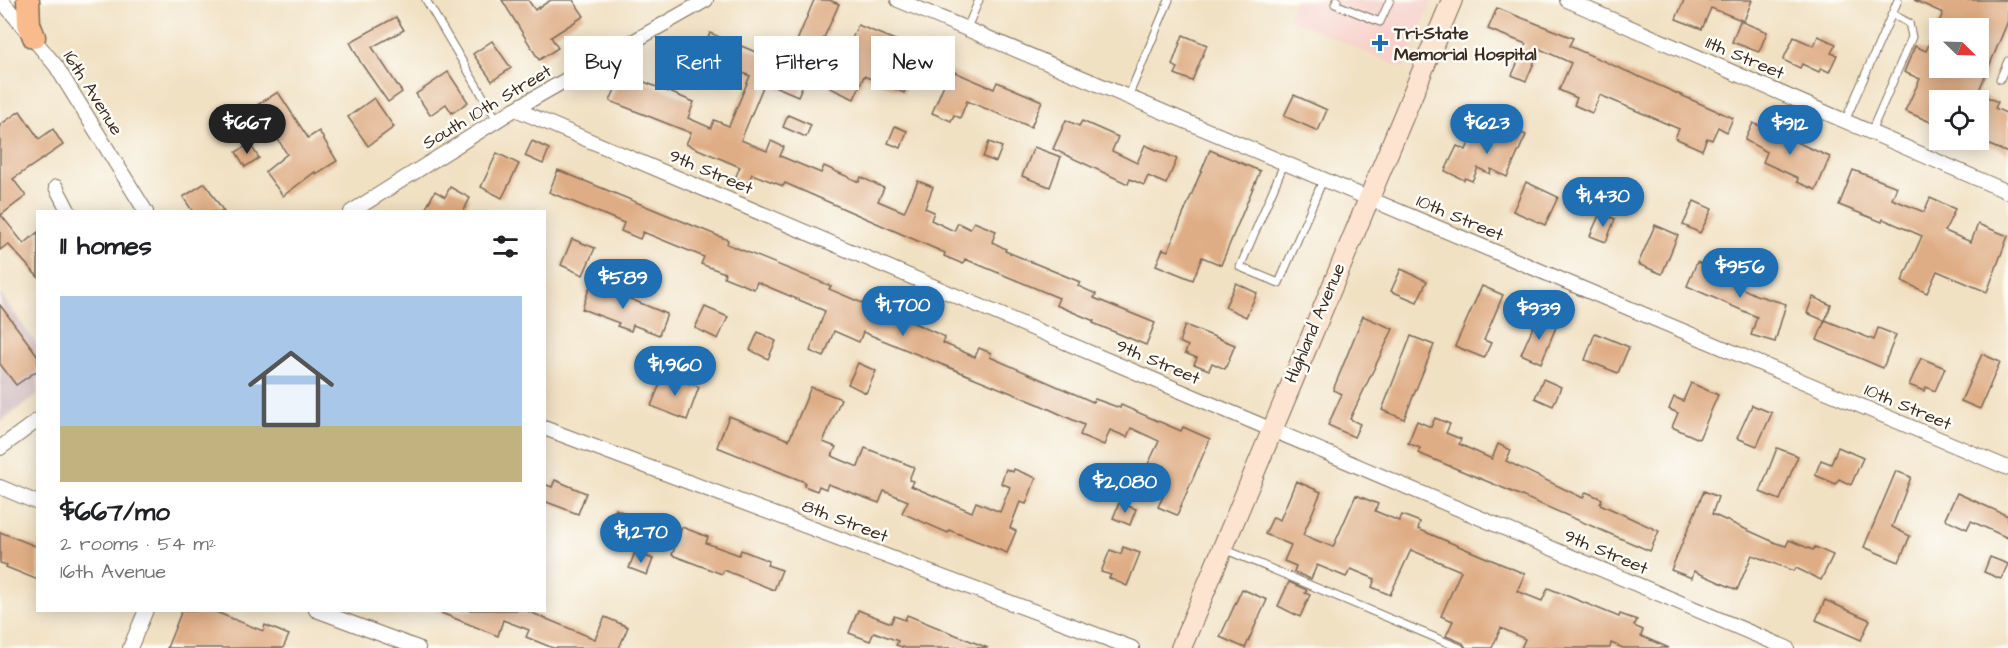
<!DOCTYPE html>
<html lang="en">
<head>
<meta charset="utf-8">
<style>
	body { margin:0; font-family:"Architects Daughter",sans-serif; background:#f6f6f6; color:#202124; height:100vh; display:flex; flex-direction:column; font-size:22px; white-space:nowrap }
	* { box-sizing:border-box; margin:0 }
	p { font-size:20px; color:#757577 }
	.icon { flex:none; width:33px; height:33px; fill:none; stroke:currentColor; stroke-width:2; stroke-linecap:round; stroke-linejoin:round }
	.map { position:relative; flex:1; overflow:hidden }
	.drawer { position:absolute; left:36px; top:210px; width:510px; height:402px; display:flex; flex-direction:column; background:#fff; border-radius:0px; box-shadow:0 3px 15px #0003 }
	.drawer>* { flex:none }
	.guide { position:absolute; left:564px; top:36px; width:570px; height:54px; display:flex; gap:12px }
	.needle { width:39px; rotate:113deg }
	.buttons { position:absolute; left:1929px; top:18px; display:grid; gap:12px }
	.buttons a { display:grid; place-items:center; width:60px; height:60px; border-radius:0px; background:#fff; box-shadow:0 3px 15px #0003; font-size:30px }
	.price { position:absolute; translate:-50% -51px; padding:0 14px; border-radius:21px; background:#1f6fb2; color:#fff; font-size:20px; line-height:39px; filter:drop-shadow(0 2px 3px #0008) }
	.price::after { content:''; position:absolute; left:50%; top:36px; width:18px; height:14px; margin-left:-9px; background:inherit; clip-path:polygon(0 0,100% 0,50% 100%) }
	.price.current { background:#222; color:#fff }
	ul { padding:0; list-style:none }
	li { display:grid; align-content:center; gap:12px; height:318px; padding:0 24px }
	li+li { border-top:2px solid #e0e0e0 }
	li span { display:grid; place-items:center; height:186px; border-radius:0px; color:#555 }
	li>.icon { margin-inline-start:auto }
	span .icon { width:108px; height:108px; fill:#fffc; stroke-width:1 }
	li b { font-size:26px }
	h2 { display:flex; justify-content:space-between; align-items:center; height:72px; padding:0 24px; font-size:26px }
	.chip { padding:0 21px; border-radius:0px; background:#fff; box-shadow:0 3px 15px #0003; font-size:21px; line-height:54px }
	.chip.current { background:#1f6fb2; color:#fff }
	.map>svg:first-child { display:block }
	.built { fill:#f7d0ca }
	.industrial { fill:#d2bec2 }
	.building { fill:#dfad85; fill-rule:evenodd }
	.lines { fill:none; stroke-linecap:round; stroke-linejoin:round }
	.lane-casing { stroke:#7b6a58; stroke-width:9 }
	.street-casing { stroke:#7b6a58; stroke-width:16 }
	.secondary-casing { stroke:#7b6a58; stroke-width:22 }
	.primary-casing { stroke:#7b6a58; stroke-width:25 }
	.lane { stroke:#fff; stroke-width:7 }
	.street { stroke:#fff; stroke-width:14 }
	.secondary { stroke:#fde4d1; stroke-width:20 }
	.primary { stroke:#fabb8c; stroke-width:22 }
	.poi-dot { fill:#1f6fb2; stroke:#fdfcf7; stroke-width:2 }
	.labels { text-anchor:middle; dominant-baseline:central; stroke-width:5; stroke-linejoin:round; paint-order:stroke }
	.poi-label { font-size:18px; font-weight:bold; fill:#3b2a1e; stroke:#fdfcf7; text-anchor:start }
	.street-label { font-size:18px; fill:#3b2a1e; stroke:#fdfcf7 }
</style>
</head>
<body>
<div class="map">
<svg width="2008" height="648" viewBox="0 0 2008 648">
	<rect width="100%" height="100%" fill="#fdfcf7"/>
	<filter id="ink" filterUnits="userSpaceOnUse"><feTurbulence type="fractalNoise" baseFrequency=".0167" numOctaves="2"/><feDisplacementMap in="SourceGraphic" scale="12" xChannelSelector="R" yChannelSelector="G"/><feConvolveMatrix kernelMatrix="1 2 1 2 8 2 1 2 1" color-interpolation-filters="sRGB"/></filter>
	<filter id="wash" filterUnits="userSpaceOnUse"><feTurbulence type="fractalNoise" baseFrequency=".008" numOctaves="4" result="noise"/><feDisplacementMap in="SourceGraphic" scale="24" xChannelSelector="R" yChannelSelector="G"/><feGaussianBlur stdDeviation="1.35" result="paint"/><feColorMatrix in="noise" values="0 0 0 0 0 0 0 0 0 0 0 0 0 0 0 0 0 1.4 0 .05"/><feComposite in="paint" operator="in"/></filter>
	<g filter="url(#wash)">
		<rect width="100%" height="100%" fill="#f1e1c3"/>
		<polygon class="built" points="1296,0 1433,0 1404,69 1288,18"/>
		<polygon class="industrial" points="0,293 38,347 37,395 0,422"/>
		<g id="blocks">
			<g class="building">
				<polygon points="502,0 528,0 535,10 551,0 573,0 584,16 551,37 558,48 539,60"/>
				<polygon points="814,0 829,0 839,4 798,96 765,82 741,140 767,151 771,141 784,147 780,156 821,173 824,166 859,182 861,177 884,188 878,201 904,212 918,181 933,187 925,208 934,212 931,220 954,231 958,223 970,229 974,222 996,231 992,242 1006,249 1005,251 1080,282 1078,286 1096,294 1094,298 1155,323 1146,345 1093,323 1094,321 1056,305 1059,298 965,259 963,264 944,256 945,253 785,183 783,186 752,174 748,183 735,178 740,167 686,144 691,133 610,101 622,73 694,102 688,118 711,128 714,120 729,126 750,76 701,55 710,33 787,65"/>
				<polygon points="1684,0 1752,0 1744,21 1711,8 1702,29 1676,19"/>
				<path d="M1914,0H2008V21L1975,100H1940V126L1905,111L1920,79L1904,72L1915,46L1926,51L1943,13ZM1940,28H1978V68H1940Z"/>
				<polygon points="1497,8 1573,38 1569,46 1733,118 1727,132 1718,127 1712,140 1707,138 1702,150 1675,138 1679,129 1600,95 1592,113 1574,105 1577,98 1559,90 1571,63 1540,49 1526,81 1512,75 1526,44 1488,29"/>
				<polygon points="396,17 404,30 372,47 402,92 388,102 361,63 350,42"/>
				<polygon points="1740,21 1767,32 1759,52 1732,42"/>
				<polygon points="858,25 922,51 904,93 864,76 854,99 830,88"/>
				<polygon points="1183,35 1207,45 1192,81 1175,74 1178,68 1172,65"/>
				<polygon points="1818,36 1836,44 1831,53 1837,55 1829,72 1821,68 1819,72 1802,64 1800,68 1783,60 1794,37 1814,46"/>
				<polygon points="492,41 511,68 492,81 473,54"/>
				<polygon points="950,70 994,89 997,82 1042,101 1031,127 967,101 960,118 954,115 951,121 932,113"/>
				<polygon points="448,72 468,102 452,113 446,104 430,115 416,94"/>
				<polygon points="278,92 308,138 319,131 337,161 316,174 315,172 283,196 265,172 287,154 257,105"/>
				<polygon points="1978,93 1998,102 1995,108 2008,114 2008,153 1978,140"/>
				<polygon points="1294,95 1327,110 1318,131 1284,116"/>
				<polygon points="374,98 394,127 368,146 348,117"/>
				<polygon points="20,111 39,139 53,129 63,145 13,179 26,196 1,215 24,244 38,232 38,277 8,244 0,250 0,125"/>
				<polygon points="788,115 811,125 806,137 783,127"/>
				<polygon points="1066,120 1079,126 1082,121 1118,137 1112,151 1137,163 1145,145 1177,159 1166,184 1148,176 1144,185 1130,179 1128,184 1053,149"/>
				<polygon points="1753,123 1830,157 1816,190 1797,182 1798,178 1763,162 1767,152 1745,140"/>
				<polygon points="1506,125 1526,135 1507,177 1491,169 1490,174 1478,168 1472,181 1465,178 1464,180 1445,171 1457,146 1466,150 1473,133 1497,144"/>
				<polygon points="895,126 907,131 901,148 888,143"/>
				<polygon points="532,141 549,149 543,164 525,156"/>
				<polygon points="989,142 1002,147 996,162 983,157"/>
				<polygon points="250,144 259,158 245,167 236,152"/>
				<polygon points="1034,147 1061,157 1050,187 1022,176"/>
				<polygon points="1210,150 1260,171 1221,265 1202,257 1193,280 1156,265 1163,249 1168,251"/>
				<polygon points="497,153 519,164 502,198 481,187"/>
				<polygon points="558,170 728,240 727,244 831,286 829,289 874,308 872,310 900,323 903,318 945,337 943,343 975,357 979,348 991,353 990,357 1093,402 1095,399 1120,408 1121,405 1181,431 1183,427 1210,439 1177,515 1158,507 1164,494 1159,491 1160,487 1141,479 1159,441 1131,428 1127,437 1110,430 1104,445 1080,435 1084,425 1038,404 863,332 859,342 834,331 824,357 810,351 825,311 757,282 754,289 724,277 725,273 701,264 704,257 643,232 640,239 621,231 624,223 549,192"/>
				<polygon points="1853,170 1897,187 1892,199 1924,212 1930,198 1955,209 1945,231 1971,242 1978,224 2008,236 1987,292 1937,271 1927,293 1902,281 1922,236 1883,219 1882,222 1839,205"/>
				<polygon points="1526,182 1558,197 1545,225 1513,211"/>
				<polygon points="205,183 224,212 193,212 183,197"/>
				<polygon points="450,187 470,198 463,212 424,212 435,191 445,197"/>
				<polygon points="1694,201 1712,209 1700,233 1683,225"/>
				<polygon points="1600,213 1615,219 1606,242 1590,236"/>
				<polygon points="1655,225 1678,235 1662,274 1638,264"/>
				<polygon points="572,239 595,248 583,275 561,265"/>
				<polygon points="1697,262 1728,276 1730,269 1744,275 1739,287 1756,295 1786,304 1775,342 1751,335 1757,317 1687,286"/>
				<polygon points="1401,269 1427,281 1417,302 1391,291"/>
				<polygon points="591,283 667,314 659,335 633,325 631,331 617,326 619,323 582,309"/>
				<polygon points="1236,283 1257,293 1246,317 1225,307"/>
				<polygon points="1482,286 1503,295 1484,340 1491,343 1484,358 1455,346"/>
				<polygon points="1813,297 1831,305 1825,321 1807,313"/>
				<polygon points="0,305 38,356 38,370 16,385 0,364"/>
				<polygon points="705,307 728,317 718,339 695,328"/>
				<polygon points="1363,316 1393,329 1350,419 1360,424 1354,437 1328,425 1342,394 1333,390"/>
				<polygon points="1537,318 1556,327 1541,363 1521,354"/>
				<polygon points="1825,320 1874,340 1878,328 1896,335 1883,368 1817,340"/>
				<polygon points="1185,325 1235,345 1225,369 1212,363 1209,370 1194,364 1197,358 1185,353 1188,346 1179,342"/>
				<polygon points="758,332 776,341 768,359 750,350"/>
				<polygon points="1595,333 1629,347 1618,373 1585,360"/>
				<polygon points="1411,336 1434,345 1404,419 1382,410"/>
				<polygon points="1982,354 2000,362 1980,409 1961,401"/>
				<polygon points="1921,358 1945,368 1935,391 1926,387 1924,391 1909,385"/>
				<polygon points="858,363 876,371 866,393 848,384"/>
				<polygon points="664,374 699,387 687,420 651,406"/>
				<polygon points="1543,379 1561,387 1553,406 1535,398"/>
				<polygon points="1691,383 1718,395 1699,439 1672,427 1678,413 1669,409 1674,397 1683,401"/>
				<polygon points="811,387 841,399 823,442 836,447 832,456 858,467 865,448 914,467 909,480 913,481 911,486 972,512 976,502 1000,512 1010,487 1001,483 1006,469 1013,472 1014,469 1036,478 1026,504 1020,502 1010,528 1016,531 1007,553 949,530 948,533 902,513 908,501 884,491 879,503 828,484 826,489 819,486 817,491 804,486 805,482 717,447 729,416 789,440"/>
				<polygon points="1752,405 1772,413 1757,446 1737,438"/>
				<polygon points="1435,418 1450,424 1446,433 1461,439 1459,444 1492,459 1498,444 1511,450 1506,461 1583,498 1586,492 1602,499 1600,504 1659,531 1650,551 1496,485 1418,453 1420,448 1408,443 1417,421 1431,427"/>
				<polygon points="1838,447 1863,458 1851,485 1839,479 1836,484 1815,475 1821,460 1831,464"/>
				<polygon points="1777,448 1798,456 1780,500 1760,492"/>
				<polygon points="1896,471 1911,477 1892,527 1910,536 1899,562 1864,547"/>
				<polygon points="555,480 586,493 578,514 544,501 544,484 552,487"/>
				<polygon points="1296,481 1321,492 1303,535 1333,547 1356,495 1378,504 1375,511 1399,521 1402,515 1420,522 1418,529 1525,574 1517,591 1542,601 1548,588 1619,617 1620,614 1637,620 1634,626 1643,630 1641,636 1669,648 1623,648 1611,643 1610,648 1521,648 1525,639 1501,628 1492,648 1466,648 1463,643 1446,636 1453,621 1441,616 1461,571 1411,550 1390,595 1372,587 1375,579 1351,569 1346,577 1317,565 1311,579 1294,572 1296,566 1284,561 1291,545 1265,534 1273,517 1280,520"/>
				<polygon points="1704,491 1718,497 1712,514 1776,543 1786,546 1789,540 1813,550 1815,547 1833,555 1821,580 1796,568 1794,571 1752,555 1737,590 1694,571 1692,578 1671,570"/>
				<polygon points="1957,493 2008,516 2008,538 1971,521 1967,529 1945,519"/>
				<polygon points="1119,503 1136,509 1130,525 1113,518"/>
				<polygon points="616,509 648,524 637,548 618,539 621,533 609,527"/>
				<polygon points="682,527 708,537 706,543 739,555 741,550 769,561 767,565 782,570 774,590 724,570 722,574 672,555"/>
				<polygon points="0,532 38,547 38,580 6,567 7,565 0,563"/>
				<polygon points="1123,547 1140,553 1127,586 1109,578 1111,575 1101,572 1110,550 1121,554"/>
				<polygon points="635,552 653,559 647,575 629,568"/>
				<polygon points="1990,557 2008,564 2001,579 1984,572"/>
				<polygon points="1289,582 1307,590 1305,593 1310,595 1300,617 1278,606"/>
				<polygon points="1242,589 1267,600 1245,648 1220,637"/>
				<polygon points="1825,600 1870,620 1861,640 1816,620"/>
				<polygon points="182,610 211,610 263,631 265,625 289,635 283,648 167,648"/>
				<polygon points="434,610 525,610 595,639 605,617 628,627 619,648 553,648 526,637 529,630 503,620 498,636"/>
				<polygon points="858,610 891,623 894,616 905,620 907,615 988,648 905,648 896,645 898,641 874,632 870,641 849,633"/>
			</g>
		</g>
	</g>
	<g filter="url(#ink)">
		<use href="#blocks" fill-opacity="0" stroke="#7b6a58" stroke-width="1.5"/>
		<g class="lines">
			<g class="lane-casing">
				<g id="lane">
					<polyline points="426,0 497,120"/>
					<polyline points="1337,0 1335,4 1380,22 1390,0"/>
					<polyline points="967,28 979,0"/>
					<polyline points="2000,79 2008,61"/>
					<polyline points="1128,97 1169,0"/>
					<polyline points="1845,121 1898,0"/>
					<polyline points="1871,132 1912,37 1909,23 1892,14"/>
					<polyline points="1284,164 1240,267 1279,283 1323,180"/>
					<polyline points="1224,549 1460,648"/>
				</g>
			</g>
			<g class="street-casing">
				<g id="street">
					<polyline points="1,0 56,66 146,212"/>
					<polyline points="898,0 2008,468"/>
					<polyline points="1567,0 2008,192"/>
					<polyline points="515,109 1787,648"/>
					<polyline points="56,187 69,212"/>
					<polyline points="351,212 515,109 706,0"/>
					<polyline points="544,428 1132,648"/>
					<polyline points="0,448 38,420"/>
					<polyline points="0,487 38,503"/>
					<polyline points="316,610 418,648"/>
					<polyline points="130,648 146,610"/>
				</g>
			</g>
			<g class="secondary-casing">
				<polyline id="secondary" points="1181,648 1452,0"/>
			</g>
			<g class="primary-casing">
				<polyline id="primary" points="28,0 29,24 34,37"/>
			</g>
			<use href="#lane" class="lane"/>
			<use href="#street" class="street"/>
			<use href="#secondary" class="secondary"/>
			<use href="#primary" class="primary"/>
		</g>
	</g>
	<path class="poi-dot" d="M1377 34h6v6h6v6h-6v6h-6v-6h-6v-6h6z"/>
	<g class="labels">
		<g class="poi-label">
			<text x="1394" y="33">Tri-State<tspan x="1394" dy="21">Memorial Hospital</tspan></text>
		</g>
		<g class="street-label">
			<text transform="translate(1745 58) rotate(23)">11th Street</text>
			<text transform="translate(93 93) rotate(58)">16th Avenue</text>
			<text transform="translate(487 107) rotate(-31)">South 10th Street</text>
			<text transform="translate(711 172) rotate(23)">9th Street</text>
			<text transform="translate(1460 218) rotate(23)">10th Street</text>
			<text transform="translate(1315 323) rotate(-67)">Highland Avenue</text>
			<text transform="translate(1158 362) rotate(23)">9th Street</text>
			<text transform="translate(1908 407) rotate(23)">10th Street</text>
			<text transform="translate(845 521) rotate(21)">8th Street</text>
			<text transform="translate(1606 552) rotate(23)">9th Street</text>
		</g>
	</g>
</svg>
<div class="buttons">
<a><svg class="needle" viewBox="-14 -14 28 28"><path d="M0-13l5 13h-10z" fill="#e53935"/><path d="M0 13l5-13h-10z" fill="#757577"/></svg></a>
<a><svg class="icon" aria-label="locate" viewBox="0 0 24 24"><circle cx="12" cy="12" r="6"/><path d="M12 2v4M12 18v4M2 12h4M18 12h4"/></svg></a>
</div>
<b class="price current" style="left:247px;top:155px">$667</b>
<b class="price" style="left:1487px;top:155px">$623</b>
<b class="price" style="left:1790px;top:156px">$912</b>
<b class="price" style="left:1603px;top:228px">$1,430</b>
<b class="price" style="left:1740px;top:299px">$956</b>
<b class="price" style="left:623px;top:310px">$589</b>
<b class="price" style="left:903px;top:337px">$1,700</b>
<b class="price" style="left:1539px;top:341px">$939</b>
<b class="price" style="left:675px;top:397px">$1,960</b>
<b class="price" style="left:1125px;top:514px">$2,080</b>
<b class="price" style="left:641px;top:564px">$1,270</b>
<div class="guide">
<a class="chip">Buy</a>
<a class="chip current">Rent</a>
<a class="chip">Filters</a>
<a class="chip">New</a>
</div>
<section class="drawer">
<h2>11 homes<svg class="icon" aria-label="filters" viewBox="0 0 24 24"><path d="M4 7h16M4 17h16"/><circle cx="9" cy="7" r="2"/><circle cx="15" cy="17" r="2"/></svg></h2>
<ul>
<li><span style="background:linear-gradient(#a9c7e8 70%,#c2b280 0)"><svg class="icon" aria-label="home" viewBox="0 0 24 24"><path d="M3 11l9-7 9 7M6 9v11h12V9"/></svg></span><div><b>$667/mo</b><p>2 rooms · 54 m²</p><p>16th Avenue</p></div></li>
</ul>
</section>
</div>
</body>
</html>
